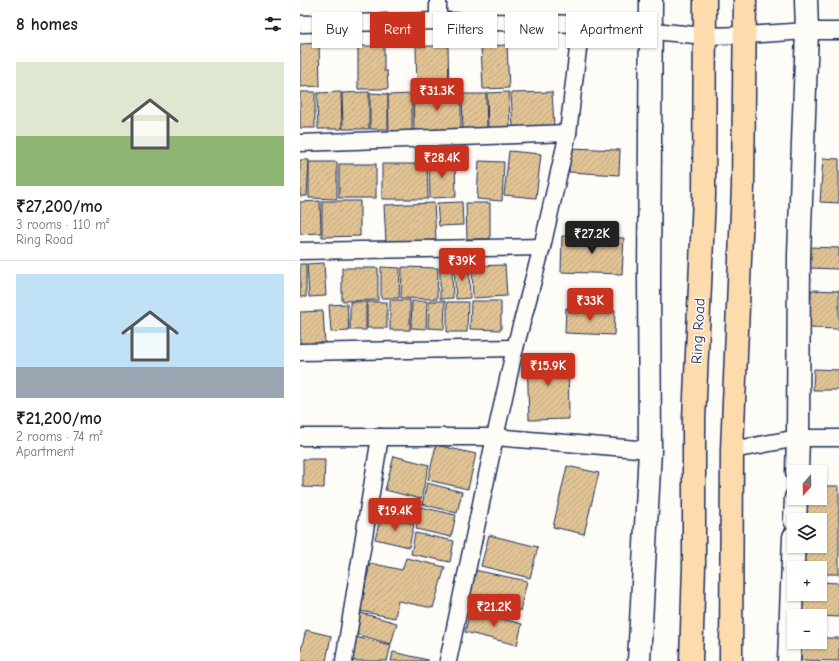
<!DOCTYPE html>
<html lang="en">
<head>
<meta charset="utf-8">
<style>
	body { margin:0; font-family:"Comic Neue",sans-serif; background:#f2f2f2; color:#202124; height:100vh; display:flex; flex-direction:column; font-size:15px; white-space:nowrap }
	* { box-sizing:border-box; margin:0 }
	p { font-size:13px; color:#757577 }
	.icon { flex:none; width:22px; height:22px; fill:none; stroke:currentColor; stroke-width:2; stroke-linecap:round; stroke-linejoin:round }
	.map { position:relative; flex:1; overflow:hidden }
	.sheet { display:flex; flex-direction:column; background:#fff; width:300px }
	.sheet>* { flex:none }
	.top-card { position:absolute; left:12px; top:12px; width:380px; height:36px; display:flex; gap:8px }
	.needle { width:26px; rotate:200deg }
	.buttons { position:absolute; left:487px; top:465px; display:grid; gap:8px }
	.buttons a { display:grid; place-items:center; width:40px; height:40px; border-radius:0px; background:#fff; box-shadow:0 1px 3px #0004; font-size:20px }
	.price { position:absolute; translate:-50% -34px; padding:0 9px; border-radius:4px; background:#c8321e; color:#fff; font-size:13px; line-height:26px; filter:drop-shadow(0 1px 2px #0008) }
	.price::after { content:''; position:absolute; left:50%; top:24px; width:12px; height:9px; margin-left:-6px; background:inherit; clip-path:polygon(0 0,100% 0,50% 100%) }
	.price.on { background:#222; color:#fff }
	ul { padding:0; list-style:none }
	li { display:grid; align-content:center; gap:8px; height:212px; padding:0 16px }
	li+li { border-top:1px solid #e0e0e0 }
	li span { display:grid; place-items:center; height:124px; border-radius:0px; color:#555 }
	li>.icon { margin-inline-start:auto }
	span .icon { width:72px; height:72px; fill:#fffc; stroke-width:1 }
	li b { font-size:17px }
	h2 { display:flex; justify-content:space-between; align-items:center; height:48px; padding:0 16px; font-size:17px }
	.tag { padding:0 14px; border-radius:0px; background:#fff; box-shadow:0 1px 3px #0004; font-size:14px; line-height:36px }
	.tag.on { background:#c8321e; color:#fff }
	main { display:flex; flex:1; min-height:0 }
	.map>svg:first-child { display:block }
	.building { fill:url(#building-hatch); stroke:#1b2f5e }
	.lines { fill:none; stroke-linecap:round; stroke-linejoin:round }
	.street-casing { stroke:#1b2f5e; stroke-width:19 }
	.secondary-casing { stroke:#1b2f5e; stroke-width:25 }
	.highway-casing { stroke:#1b2f5e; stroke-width:25 }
	.street { stroke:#fdfcf7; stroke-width:16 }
	.secondary { stroke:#fdfcf7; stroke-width:22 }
	.highway { stroke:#fedbac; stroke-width:22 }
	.labels { text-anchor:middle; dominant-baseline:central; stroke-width:3; stroke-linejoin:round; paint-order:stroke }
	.street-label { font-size:15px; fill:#1b2f5e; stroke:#fdfcf7 }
</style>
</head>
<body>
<main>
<section class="sheet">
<h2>8 homes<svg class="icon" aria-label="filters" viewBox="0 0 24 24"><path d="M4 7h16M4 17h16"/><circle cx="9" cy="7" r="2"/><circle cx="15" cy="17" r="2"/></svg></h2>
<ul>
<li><span style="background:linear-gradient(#dfe7d0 60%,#8fb573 0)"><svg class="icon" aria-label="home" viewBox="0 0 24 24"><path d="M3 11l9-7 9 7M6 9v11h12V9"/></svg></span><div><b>₹27,200/mo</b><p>3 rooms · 110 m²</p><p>Ring Road</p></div></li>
<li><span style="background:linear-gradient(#bfe0f5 75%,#9aa5b1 0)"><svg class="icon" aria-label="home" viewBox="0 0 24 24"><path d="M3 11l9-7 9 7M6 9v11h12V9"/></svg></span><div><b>₹21,200/mo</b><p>2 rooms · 74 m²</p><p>Apartment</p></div></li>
</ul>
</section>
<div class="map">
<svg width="539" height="661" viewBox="0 0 539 661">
	<defs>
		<pattern id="building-hatch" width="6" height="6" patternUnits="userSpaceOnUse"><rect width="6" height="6" fill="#e1c394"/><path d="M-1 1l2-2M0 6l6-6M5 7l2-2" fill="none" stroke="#c0a882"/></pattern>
	</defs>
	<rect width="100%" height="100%" fill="#fdfcf7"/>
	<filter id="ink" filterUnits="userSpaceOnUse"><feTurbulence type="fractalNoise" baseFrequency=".025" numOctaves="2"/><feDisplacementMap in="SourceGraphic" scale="8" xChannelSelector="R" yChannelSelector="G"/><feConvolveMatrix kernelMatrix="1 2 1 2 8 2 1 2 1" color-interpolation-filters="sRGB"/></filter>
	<g filter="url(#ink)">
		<g class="building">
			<polygon points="19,43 20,86 0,87 0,44"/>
			<polygon points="207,45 209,88 183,89 181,46"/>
			<polygon points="58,46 84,46 84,71 87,71 88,89 58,89"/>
			<polygon points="116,46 148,46 149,90 117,91"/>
			<rect x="0" y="92" width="15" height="36"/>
			<polygon points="41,92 42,129 18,129 17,93"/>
			<polygon points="69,92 69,129 43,129 42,93"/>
			<polygon points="209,92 210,128 188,128 187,93"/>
			<polygon points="252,92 254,126 213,128 211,93"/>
			<polygon points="70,93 88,94 88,129 70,129"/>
			<polygon points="161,93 161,131 114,132 113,94"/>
			<polygon points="112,94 112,132 89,133 88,95"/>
			<polygon points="162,94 186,94 187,131 163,132"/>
			<polygon points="270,148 320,150 319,175 269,172"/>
			<polygon points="209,151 241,154 236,198 204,195"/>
			<polygon points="523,158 539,159 539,203 520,202"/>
			<polygon points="0,160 9,160 7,196 0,196"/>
			<polygon points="129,161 155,161 156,197 130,198"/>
			<polygon points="179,161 204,162 202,201 177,199"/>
			<polygon points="9,162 37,162 37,199 9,198"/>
			<rect x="39" y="164" width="37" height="34"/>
			<polygon points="82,164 127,164 128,199 82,199"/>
			<polygon points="20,201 21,233 0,234 0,202"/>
			<polygon points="22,201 60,201 60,236 22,237"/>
			<polygon points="162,202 163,225 139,226 137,203"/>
			<polygon points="134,203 136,240 86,242 84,205"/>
			<polygon points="166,203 190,203 190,239 167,239"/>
			<polygon points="262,236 324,238 322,274 261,272"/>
			<polygon points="509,247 539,248 539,269 508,268"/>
			<polygon points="24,263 26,296 9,297 7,264"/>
			<rect x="0" y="264" width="6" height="33"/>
			<polygon points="169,265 170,298 156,299 154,266"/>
			<polygon points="205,265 207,296 173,298 172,266"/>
			<polygon points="81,267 100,268 99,298 81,298"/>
			<polygon points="102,267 138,268 137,299 101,298"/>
			<polygon points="42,268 78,268 78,300 42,301"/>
			<polygon points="140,269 152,269 153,298 140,299"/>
			<polygon points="511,290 539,291 539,329 510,328"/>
			<rect x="90" y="300" width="20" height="30"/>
			<polygon points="112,301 127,301 126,329 111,328"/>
			<polygon points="129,301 145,301 144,329 128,328"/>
			<polygon points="171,301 201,301 201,330 170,329"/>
			<rect x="50" y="302" width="16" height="28"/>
			<rect x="67" y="302" width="20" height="26"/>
			<polygon points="147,302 168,302 167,332 147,332"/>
			<polygon points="47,304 49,331 31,332 29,305"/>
			<polygon points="266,308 315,310 314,335 265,333"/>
			<polygon points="23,311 25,344 0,345 0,312"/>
			<polygon points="268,355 269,419 229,420 227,356"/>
			<polygon points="514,369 539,370 539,390 513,390"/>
			<polygon points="136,445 176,454 168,489 128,480"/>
			<polygon points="94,456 129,465 121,499 85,490"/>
			<polygon points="3,459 25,459 24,488 3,487"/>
			<polygon points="267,466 299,473 284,534 253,527"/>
			<polygon points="127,483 162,492 157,513 122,504"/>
			<polygon points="520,486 539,486 539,574 520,574 520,568 504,568 504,546 520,546 520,520 504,520 504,498 520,498"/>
			<polygon points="121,507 156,515 151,537 116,529"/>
			<polygon points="81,516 114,524 109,547 75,539"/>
			<polygon points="115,533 154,541 150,562 111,554"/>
			<polygon points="189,535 238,547 230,578 181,566"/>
			<polygon points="106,558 145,567 133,608 98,601 95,618 60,611 70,563 102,570"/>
			<polygon points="174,570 227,581 220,611 167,600"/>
			<polygon points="520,582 539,583 539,617 498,615 499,594 520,594"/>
			<polygon points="170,611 222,624 217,645 165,632"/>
			<polygon points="61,613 97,623 91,644 55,634"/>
			<polygon points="6,630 31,636 26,661 0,661 0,654"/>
			<polygon points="55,637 91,645 87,661 55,661 49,660"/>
			<polygon points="520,638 539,638 539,661 501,660 501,642 520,642"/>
			<polygon points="93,652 128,660 128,661 91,661"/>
		</g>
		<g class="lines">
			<g class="street-casing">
				<g id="street">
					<polyline points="138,21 138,0"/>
					<polyline points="0,24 138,21 281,24 405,36 445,35 507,31 539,31"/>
					<polyline points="0,143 268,133"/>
					<polyline points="0,251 242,247"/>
					<polyline points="0,352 215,348"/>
					<polyline points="0,437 195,437 350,450"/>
					<polyline points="432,450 498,438 539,438"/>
					<polyline points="44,661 80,437"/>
					<polyline points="148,661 195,437 215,348 242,247 268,133 281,24"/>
				</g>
			</g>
			<g class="secondary-casing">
				<g id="secondary">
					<polyline points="497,472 498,438 499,255 507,31 506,0"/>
					<polyline points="495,520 496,498"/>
					<polyline points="339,661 350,450 349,278 351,0"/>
					<polyline points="489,661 494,537"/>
				</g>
			</g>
			<g class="highway-casing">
				<g id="highway">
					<polyline points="391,661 394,566 394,420 404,196 405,0"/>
					<polyline points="431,661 432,450 443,187 445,0"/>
				</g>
			</g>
			<use href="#street" class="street"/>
			<use href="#secondary" class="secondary"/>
			<use href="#highway" class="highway"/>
		</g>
	</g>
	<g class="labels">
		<g class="street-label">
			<text transform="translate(398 331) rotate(-87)">Ring Road</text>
		</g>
	</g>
</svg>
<div class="buttons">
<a><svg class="needle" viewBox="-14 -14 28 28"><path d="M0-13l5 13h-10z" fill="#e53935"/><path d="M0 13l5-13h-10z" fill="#757577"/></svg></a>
<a><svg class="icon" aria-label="layers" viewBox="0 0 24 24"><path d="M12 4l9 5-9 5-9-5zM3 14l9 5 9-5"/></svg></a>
<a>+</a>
<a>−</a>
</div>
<b class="price" style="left:137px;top:112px">₹31.3K</b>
<b class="price" style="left:142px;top:179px">₹28.4K</b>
<b class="price on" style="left:292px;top:255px">₹27.2K</b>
<b class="price" style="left:162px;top:282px">₹39K</b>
<b class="price" style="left:290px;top:322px">₹33K</b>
<b class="price" style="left:248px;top:387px">₹15.9K</b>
<b class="price" style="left:95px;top:532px">₹19.4K</b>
<b class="price" style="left:194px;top:628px">₹21.2K</b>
<div class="top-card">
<a class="tag">Buy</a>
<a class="tag on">Rent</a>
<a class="tag">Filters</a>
<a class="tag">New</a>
<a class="tag">Apartment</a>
</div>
</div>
</main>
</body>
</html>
